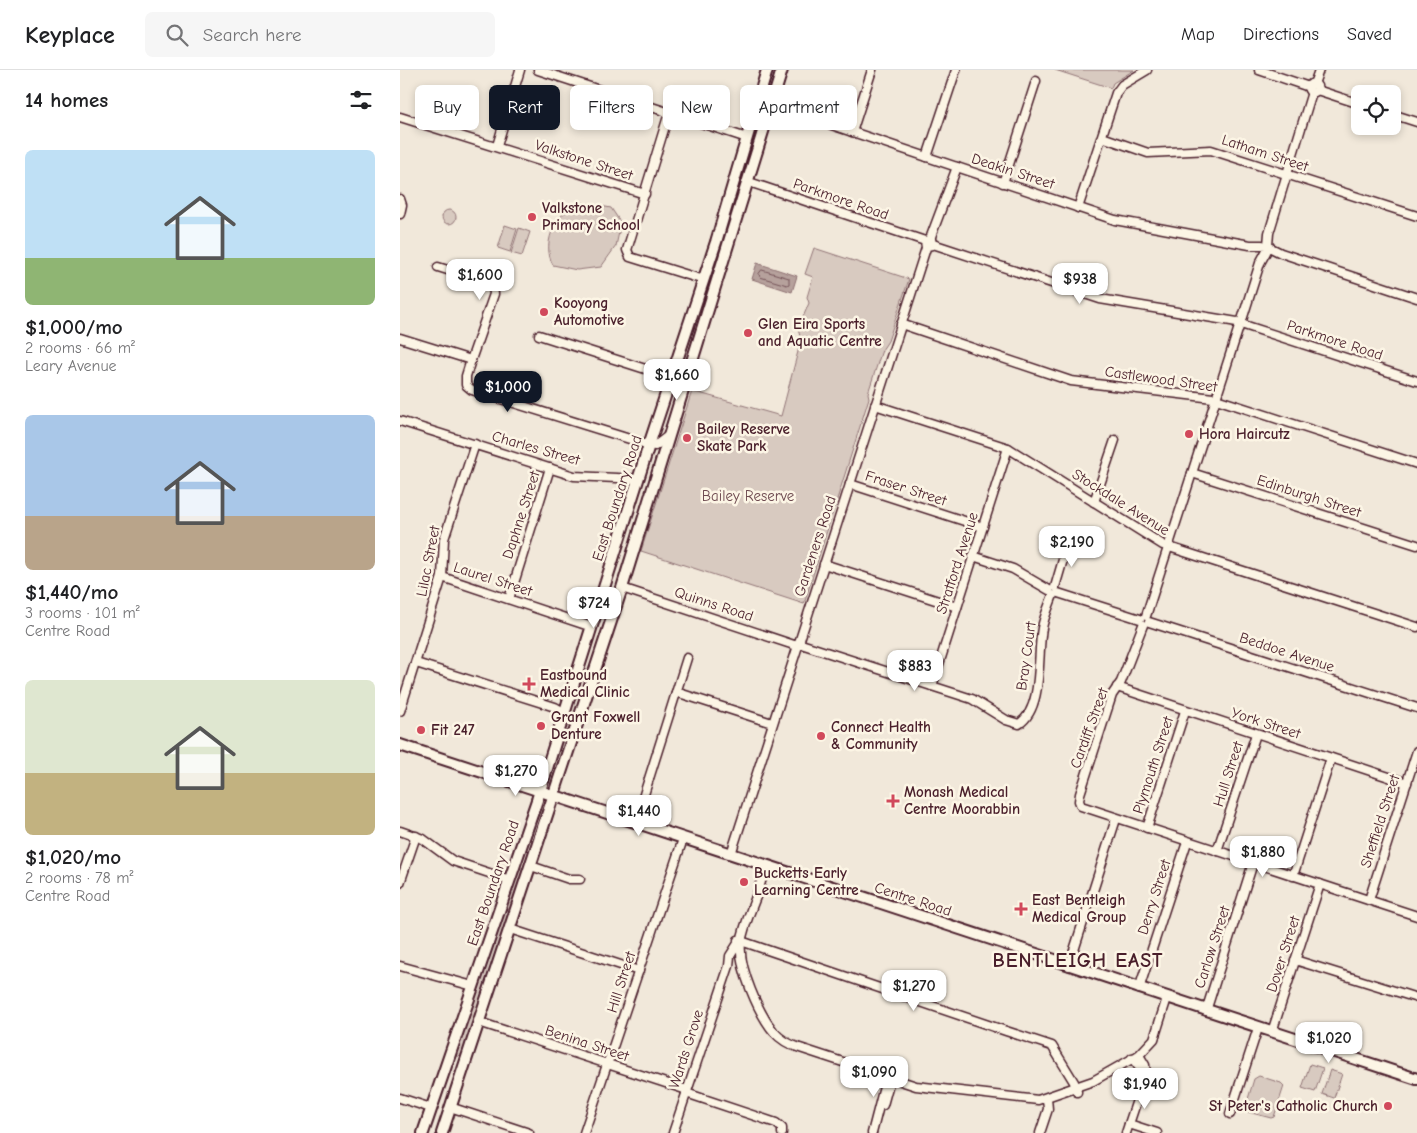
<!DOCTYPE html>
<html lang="en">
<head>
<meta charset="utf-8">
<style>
	body { margin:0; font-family:"Comic Neue",sans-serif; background:#f6f6f6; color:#202124; height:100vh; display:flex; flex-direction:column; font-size:19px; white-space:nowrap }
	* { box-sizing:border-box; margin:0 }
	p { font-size:16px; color:#757577 }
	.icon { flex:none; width:28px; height:28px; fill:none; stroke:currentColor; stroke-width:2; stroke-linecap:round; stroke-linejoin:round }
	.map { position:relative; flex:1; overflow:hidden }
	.sheet { display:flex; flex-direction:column; background:#fff; width:400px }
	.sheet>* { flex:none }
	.top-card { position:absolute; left:15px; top:15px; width:475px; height:45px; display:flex; gap:10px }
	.fabs { position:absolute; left:951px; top:15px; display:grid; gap:10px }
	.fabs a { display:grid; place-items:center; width:50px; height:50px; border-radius:8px; background:#fff; box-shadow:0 2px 8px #0003; font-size:25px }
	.price { position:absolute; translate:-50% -42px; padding:0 11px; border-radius:10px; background:#fff; color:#222; font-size:16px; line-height:32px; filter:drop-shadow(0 1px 2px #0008) }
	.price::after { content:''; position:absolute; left:50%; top:30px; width:15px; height:11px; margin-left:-8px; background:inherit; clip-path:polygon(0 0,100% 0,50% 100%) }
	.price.active { background:#111827; color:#fff }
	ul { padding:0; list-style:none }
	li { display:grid; align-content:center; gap:10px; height:265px; padding:0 25px }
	li span { display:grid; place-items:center; height:155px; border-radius:8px; color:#555 }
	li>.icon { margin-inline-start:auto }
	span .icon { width:90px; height:90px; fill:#fffc; stroke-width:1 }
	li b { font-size:21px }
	h2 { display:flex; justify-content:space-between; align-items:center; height:60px; padding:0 25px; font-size:21px }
	.chip { padding:0 18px; border-radius:8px; background:#fff; box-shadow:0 2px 8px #0003; font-size:18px; line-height:45px }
	.chip.active { background:#111827; color:#fff }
	header { display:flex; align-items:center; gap:30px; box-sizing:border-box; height:70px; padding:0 25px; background:#fff; border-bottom:1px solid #e0e0e0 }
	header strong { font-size:24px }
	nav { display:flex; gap:28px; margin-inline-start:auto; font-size:18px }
	.search { width:350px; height:45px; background:#f6f6f6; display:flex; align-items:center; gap:12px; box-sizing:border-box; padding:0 18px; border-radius:8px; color:#757577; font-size:19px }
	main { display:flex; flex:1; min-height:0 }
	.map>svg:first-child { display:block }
	.green { fill:#d8cac0; stroke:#917476 }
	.water { fill:#b6a19c; stroke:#8b6d6f }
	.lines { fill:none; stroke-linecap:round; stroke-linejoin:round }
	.shore { stroke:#755358; stroke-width:1 }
	.minor-casing { stroke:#4a1f2b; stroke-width:11 }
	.major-casing { stroke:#4a1f2b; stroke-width:14 }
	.minor { stroke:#fcf5e5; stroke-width:8 }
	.major { stroke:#fcf5e5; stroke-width:10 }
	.poi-dot { fill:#d1495b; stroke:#fcf5e5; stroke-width:2 }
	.labels { text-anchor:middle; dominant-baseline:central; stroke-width:5; stroke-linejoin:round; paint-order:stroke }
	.street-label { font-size:15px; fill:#4a1f2b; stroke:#fcf5e5 }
	.poi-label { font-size:15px; font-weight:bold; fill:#4a1f2b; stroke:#fcf5e5; text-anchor:start }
	.park-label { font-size:15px; fill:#6e4a50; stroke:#fcf5e5 }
	.district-label { font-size:20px; font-weight:bold; letter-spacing:1px; fill:#4a1f2b; stroke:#fcf5e5 }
</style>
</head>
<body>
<header>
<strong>Keyplace</strong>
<div class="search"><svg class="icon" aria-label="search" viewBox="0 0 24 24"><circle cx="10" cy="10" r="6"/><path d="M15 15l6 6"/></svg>Search here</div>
<nav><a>Map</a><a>Directions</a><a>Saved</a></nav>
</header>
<main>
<section class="sheet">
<h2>14 homes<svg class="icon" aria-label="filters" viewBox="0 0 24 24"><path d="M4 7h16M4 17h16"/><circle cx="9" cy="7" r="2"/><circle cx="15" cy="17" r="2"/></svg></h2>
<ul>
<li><span style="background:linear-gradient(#bfe0f5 70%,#8fb573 0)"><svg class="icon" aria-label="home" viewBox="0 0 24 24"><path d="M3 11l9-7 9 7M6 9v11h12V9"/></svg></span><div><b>$1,000/mo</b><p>2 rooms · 66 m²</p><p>Leary Avenue</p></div></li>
<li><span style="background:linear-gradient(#a9c7e8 65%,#b9a48a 0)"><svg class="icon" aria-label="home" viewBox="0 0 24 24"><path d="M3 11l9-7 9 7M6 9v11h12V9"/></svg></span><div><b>$1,440/mo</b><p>3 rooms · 101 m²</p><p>Centre Road</p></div></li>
<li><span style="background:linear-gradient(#dfe7d0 60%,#c2b280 0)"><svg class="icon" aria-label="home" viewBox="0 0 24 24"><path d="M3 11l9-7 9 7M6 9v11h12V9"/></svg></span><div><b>$1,020/mo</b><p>2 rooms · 78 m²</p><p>Centre Road</p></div></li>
</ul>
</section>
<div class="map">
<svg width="1017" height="1063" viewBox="0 0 1017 1063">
	<rect width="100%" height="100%" fill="#f1e8da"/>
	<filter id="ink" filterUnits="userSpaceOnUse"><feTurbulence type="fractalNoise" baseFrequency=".02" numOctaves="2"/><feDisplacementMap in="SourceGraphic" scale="10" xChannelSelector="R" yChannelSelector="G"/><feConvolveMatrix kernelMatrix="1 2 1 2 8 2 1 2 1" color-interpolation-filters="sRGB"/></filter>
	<g filter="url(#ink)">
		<g class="green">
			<polygon points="370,0 377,0 361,46 359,45"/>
			<polygon points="655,0 734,0 713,13 711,18"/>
			<path d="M184,133L211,138L221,153L216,176L201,197L177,200L153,195C140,172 158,137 184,133Z"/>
			<circle cx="49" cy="147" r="7"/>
			<polygon points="105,155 117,159 110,182 98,178"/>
			<polygon points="119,158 130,162 122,186 111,183"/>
			<polygon points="414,178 509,209 488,271 482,280 468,323 469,328 404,534 241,481 292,321 381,346 401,270 398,259 409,233 407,227 413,207 405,204"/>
			<polygon points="168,645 176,645 153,714 146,711"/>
			<polygon points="127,795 66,974 62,984 57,987 55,979 116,801"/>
			<polygon points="910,994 923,998 915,1022 902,1018"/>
			<polygon points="930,1000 942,1004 934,1028 922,1024"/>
			<polygon points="859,1006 881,1013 884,1016 874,1047 871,1048 848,1042 845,1039 854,1009"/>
		</g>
		<polygon class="water" points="357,193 397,206 392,222 352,209"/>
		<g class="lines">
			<polygon class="shore" points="362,200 389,208 389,214 387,215 360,207 359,204"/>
			<g class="minor-casing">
				<g id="minor">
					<polyline points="138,0 347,68"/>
					<polyline points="859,0 909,17"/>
					<circle cx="913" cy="18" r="4.5"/>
					<polyline points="914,14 919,0"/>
					<polyline points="917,20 960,34"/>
					<polyline points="372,35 715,150 850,175 862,175"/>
					<polyline points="269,43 227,180 230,187 304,210"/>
					<polyline points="992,44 1017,52"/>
					<polyline points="0,47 245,124"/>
					<polyline points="452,62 472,0"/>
					<polyline points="702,67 748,83 811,80 1017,146"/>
					<polyline points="97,76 120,0"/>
					<polyline points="527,87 556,0"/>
					<polyline points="349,112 525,171"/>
					<polyline points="603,113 636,11"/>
					<polyline points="0,129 2,135 0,144"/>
					<polyline points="678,138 716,23 722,15 747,0"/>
					<polyline points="530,169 557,97"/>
					<polyline points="533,174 700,229 837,252"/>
					<polyline points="868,175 869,163 912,22"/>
					<polyline points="869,177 881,183 1017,228"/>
					<polyline points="38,197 89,213 93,217 94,224 71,290"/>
					<polyline points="842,250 860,193 866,182"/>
					<polyline points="501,254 671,311 813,328 1017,394"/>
					<polyline points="844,255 1017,311"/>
					<polyline points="139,265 286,312"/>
					<polyline points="0,268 71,290 66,306 66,315 72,320 249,375 255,376 268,366"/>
					<polyline points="475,335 608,378 763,475 1017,557"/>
					<polyline points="0,351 174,406 238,409"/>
					<polyline points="792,403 1017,475"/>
					<polyline points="450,414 583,457"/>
					<polyline points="694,432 715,370"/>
					<polyline points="573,486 613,499 649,520"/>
					<polyline points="424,494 557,537"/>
					<polyline points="42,507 192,557"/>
					<polyline points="655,517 667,476"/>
					<polyline points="222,518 397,576"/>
					<polyline points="658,523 740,549"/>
					<polyline points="109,529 150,398"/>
					<polyline points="746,546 839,257"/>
					<polyline points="749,552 1017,638"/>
					<polyline points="743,555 721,612 712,625 680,724 679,731 681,736 1017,846"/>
					<path d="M398,573L572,629L606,650L619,654C644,638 637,584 642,558C644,547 649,536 653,525"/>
					<polyline points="16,593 155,637 165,643"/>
					<polyline points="532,616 608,378"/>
					<polyline points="717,617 1007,713"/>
					<polyline points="276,622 372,653"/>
					<polyline points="0,641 42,507 44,469 75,374"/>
					<polyline points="235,753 287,588"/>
					<polyline points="747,758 785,641"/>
					<polyline points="0,761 23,769 53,791 110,810"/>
					<polyline points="817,781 856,664"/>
					<polyline points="331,784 526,178 525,171 531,169 532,175 527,176"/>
					<path d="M364,795C362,822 345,846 341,873C338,897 359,944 374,962C381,970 390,975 400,978L516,1016L638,1030L693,1011L739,985L754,969L767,928"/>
					<polyline points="131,796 169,809 180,809"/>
					<polyline points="893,806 931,688"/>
					<polyline points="0,813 16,766"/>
					<polyline points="969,830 1017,681"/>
					<polyline points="110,859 239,901"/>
					<polyline points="338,870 606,961 652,976 674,1012 677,1022"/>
					<polyline points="895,890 1017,928"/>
					<polyline points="0,896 73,916"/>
					<polyline points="669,896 716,749"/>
					<polyline points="739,919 787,772"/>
					<polyline points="806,941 853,793"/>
					<polyline points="79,952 287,1020"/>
					<polyline points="872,962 920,814"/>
					<polyline points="732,988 742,1001 743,1009"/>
					<polyline points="286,1023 376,1053 382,1058 382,1063"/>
					<polyline points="0,1028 31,1038"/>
					<polyline points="483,1035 491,1006"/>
					<polyline points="50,1037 129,1063"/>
					<polyline points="830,1044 858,958"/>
					<polyline points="729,1054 757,1063"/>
					<polyline points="184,1063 283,769"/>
					<polyline points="273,1063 329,896 330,886 337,875"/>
					<polyline points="472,1063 484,1017 491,1006"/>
					<polyline points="640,1063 648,1039 647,1028"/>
					<polyline points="726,1063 746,1003 745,995 739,985"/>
				</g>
			</g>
			<g class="major-casing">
				<g id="major">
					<polyline points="0,675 1017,1009"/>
					<polyline points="109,708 123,708 146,701"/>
					<polyline points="23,1063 137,730 249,375 316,172 367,0"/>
					<polyline points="42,1063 222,518 382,0"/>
				</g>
			</g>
			<use href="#minor" class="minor"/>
			<use href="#major" class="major"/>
		</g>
	</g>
	<g class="poi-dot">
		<circle cx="132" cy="147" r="5"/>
		<circle cx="144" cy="242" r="5"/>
		<circle cx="348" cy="263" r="5"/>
		<circle cx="789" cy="364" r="5"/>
		<circle cx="287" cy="368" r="5"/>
		<path d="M126.5 606.5h5v5h5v5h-5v5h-5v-5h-5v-5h5z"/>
		<circle cx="141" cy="656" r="5"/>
		<circle cx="21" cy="660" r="5"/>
		<circle cx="421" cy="666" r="5"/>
		<path d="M490.5 723.5h5v5h5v5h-5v5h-5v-5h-5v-5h5z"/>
		<circle cx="344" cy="812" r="5"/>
		<path d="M618.5 831.5h5v5h5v5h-5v5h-5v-5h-5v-5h5z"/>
		<circle cx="988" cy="1036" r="5"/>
	</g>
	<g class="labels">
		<g class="street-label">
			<text transform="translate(865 83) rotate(18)">Latham Street</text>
			<text transform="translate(184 90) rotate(18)">Valkstone Street</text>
			<text transform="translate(613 101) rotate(18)">Deakin Street</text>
			<text transform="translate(441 129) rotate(19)">Parkmore Road</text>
			<text transform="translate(935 270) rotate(18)">Parkmore Road</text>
			<text transform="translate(761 309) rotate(8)">Castlewood Street</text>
			<text transform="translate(136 378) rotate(16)">Charles Street</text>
			<text transform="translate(506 418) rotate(18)">Fraser Street</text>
			<text transform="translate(909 426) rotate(18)">Edinburgh Street</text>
			<text transform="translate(217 428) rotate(-72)">East Boundary Road</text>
			<text transform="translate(721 432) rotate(32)">Stockdale Avenue</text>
			<text transform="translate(121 445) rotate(-72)">Daphne Street</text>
			<text transform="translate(415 476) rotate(-72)">Gardeners Road</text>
			<text transform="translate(28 491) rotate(-79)">Lilac Street</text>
			<text transform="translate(557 493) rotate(-72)">Stratford Avenue</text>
			<text transform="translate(93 509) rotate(18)">Laurel Street</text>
			<text transform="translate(314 534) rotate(18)">Quinns Road</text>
			<text transform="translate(887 582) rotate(18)">Beddoe Avenue</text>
			<text transform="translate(626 586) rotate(-82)">Bray Court</text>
			<text transform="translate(866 653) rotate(18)">York Street</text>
			<text transform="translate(689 658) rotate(-70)">Cardiff Street</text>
			<text transform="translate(753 695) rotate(-72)">Plymouth Street</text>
			<text transform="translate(828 704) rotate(-72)">Hull Street</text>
			<text transform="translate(980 751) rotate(-72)">Sheffield Street</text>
			<text transform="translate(93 813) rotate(-71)">East Boundary Road</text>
			<text transform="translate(754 827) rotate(-72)">Derry Street</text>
			<text transform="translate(513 829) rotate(18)">Centre Road</text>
			<text transform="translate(812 877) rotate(-72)">Carlow Street</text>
			<text transform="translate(883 884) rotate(-72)">Dover Street</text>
			<text transform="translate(221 912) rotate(-72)">Hill Street</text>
			<text transform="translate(187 973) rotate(18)">Benina Street</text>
			<text transform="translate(286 979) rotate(-72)">Wards Grove</text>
		</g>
		<g class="poi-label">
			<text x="142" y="138">Valkstone<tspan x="142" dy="17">Primary School</tspan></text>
			<text x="154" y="233">Kooyong<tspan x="154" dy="17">Automotive</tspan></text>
			<text x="358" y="254">Glen Eira Sports<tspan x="358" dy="17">and Aquatic Centre</tspan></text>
			<text x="297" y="359">Bailey Reserve<tspan x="297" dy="17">Skate Park</tspan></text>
			<text x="799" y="364">Hora Haircutz</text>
			<text x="140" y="605">Eastbound<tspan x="140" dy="17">Medical Clinic</tspan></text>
			<text x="151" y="647">Grant Foxwell<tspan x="151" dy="17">Denture</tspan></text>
			<text x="431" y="657">Connect Health<tspan x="431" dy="17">&amp; Community</tspan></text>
			<text x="31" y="660">Fit 247</text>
			<text x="504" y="722">Monash Medical<tspan x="504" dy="17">Centre Moorabbin</tspan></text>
			<text x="354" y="803">Bucketts Early<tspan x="354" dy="17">Learning Centre</tspan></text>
			<text x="632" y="830">East Bentleigh<tspan x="632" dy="17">Medical Group</tspan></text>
			<text x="978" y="1036" text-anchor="end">St Peter's Catholic Church</text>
		</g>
		<g class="park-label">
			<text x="348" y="426">Bailey Reserve</text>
		</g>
		<g class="district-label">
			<text x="678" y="890">BENTLEIGH EAST</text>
		</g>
	</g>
</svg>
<div class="fabs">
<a><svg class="icon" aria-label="locate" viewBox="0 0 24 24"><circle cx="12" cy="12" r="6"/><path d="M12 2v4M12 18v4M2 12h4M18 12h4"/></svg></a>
</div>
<b class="price" style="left:80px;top:231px">$1,600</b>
<b class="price" style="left:680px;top:235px">$938</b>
<b class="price" style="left:277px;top:331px">$1,660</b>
<b class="price active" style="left:108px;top:343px">$1,000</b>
<b class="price" style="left:672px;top:498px">$2,190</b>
<b class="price" style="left:194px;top:559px">$724</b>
<b class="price" style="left:515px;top:622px">$883</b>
<b class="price" style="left:116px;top:727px">$1,270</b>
<b class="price" style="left:239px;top:767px">$1,440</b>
<b class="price" style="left:863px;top:808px">$1,880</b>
<b class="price" style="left:514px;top:942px">$1,270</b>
<b class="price" style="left:929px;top:994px">$1,020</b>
<b class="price" style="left:474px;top:1028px">$1,090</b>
<b class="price" style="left:745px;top:1040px">$1,940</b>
<div class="top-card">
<a class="chip">Buy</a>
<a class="chip active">Rent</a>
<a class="chip">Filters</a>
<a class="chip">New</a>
<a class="chip">Apartment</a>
</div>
</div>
</main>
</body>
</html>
